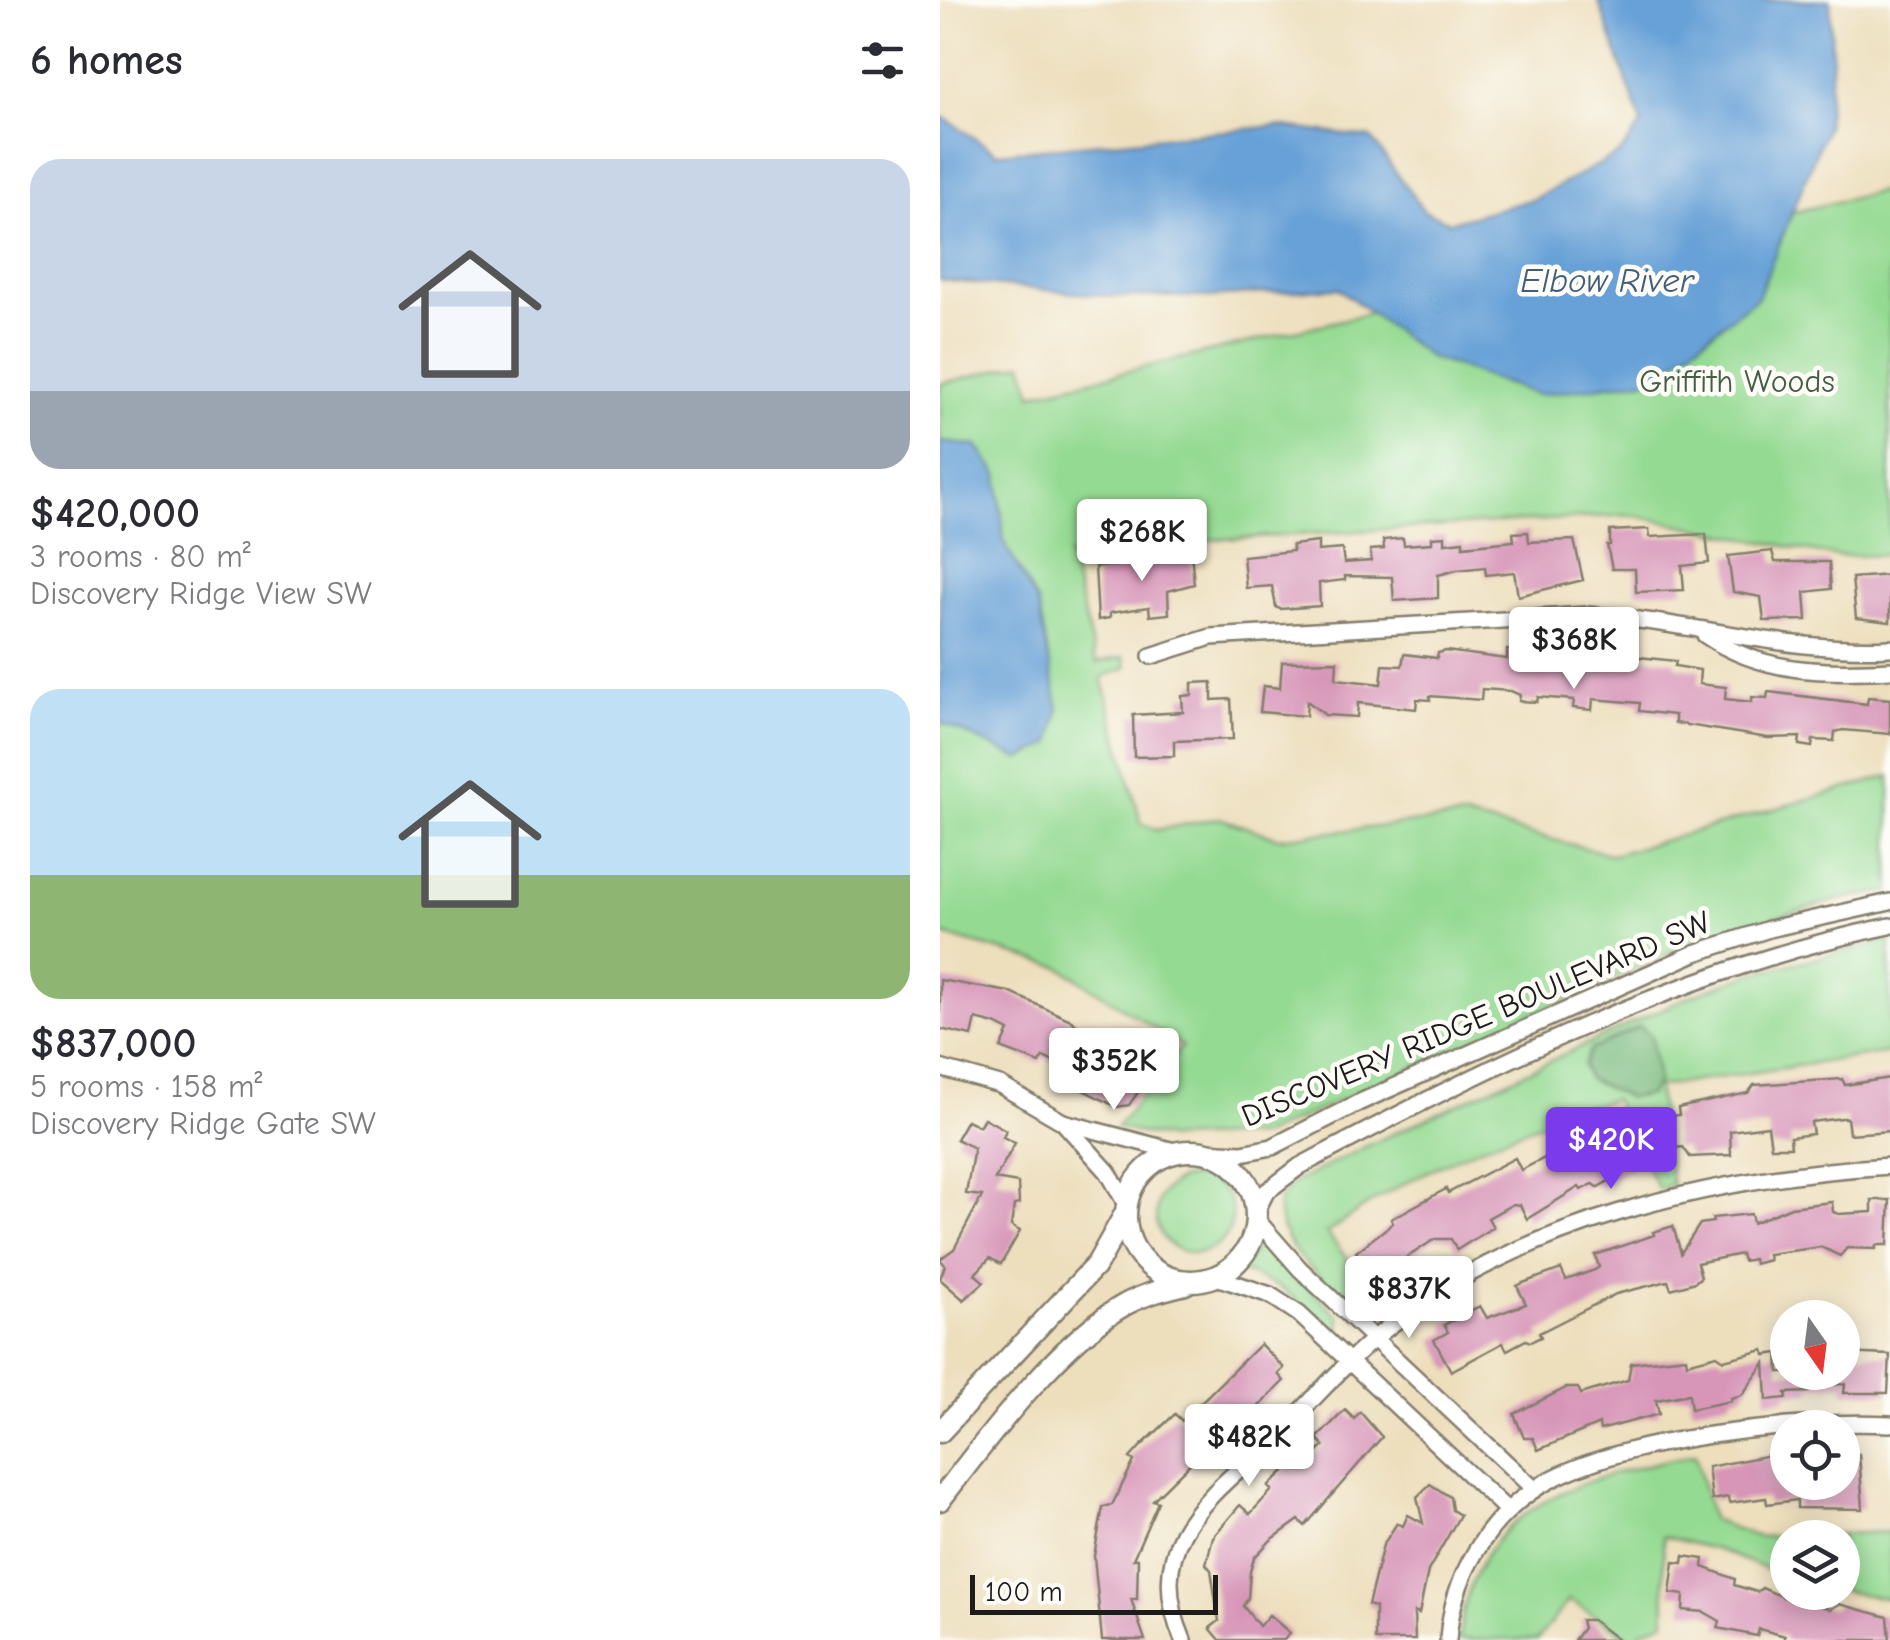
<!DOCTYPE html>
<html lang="en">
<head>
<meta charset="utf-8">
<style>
	body { margin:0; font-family:"Comic Neue",sans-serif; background:#f2f2f3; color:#2b2b33; height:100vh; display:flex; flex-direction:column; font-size:38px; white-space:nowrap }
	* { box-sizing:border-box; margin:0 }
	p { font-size:32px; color:#7c7c81 }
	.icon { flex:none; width:55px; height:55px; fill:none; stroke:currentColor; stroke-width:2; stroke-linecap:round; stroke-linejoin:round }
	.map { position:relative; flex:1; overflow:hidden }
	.drawer { display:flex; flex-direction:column; background:#fff; width:940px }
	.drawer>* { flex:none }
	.needle { width:65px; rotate:166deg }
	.buttons { position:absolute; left:830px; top:1300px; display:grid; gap:20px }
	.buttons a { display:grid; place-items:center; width:90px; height:90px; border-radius:50%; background:#fff; box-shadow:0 5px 25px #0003; font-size:50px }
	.scale { position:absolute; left:30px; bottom:25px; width:248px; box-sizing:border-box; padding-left:10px; border:5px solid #1c1c1c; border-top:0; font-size:28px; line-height:35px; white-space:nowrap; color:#1c1c1c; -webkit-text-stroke:8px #fdfcf7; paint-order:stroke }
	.price { position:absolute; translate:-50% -85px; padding:0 22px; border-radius:10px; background:#fff; color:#222; font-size:32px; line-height:65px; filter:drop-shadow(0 2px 5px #0008) }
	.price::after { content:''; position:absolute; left:50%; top:60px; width:30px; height:22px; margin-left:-15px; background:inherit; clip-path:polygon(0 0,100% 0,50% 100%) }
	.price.on { background:#7c3aed; color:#fff }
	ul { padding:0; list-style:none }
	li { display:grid; align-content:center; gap:20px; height:530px; padding:0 30px }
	li span { display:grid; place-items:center; height:310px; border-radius:30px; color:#555 }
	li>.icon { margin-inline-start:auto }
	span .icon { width:180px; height:180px; fill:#fffc; stroke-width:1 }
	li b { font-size:42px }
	h2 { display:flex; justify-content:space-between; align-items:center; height:120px; padding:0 30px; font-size:42px }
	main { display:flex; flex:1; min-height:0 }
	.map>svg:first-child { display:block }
	.green { fill:#95da93; stroke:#587b58; stroke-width:2.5 }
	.forest { fill:#78ba7d; stroke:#4a6b4c; stroke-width:2.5 }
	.water { fill:#68a1d7; stroke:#425e7a; stroke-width:2.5 }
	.building { fill:#d795b8 }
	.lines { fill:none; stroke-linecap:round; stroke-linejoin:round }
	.minor-casing { stroke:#847d6c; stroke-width:20 }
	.tertiary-casing { stroke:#847d6c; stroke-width:25 }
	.minor { stroke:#fff; stroke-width:15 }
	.tertiary { stroke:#fff; stroke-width:20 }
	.labels { text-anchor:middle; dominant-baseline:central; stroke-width:9; stroke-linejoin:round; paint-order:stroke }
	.park-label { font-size:32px; fill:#465e46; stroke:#fdfcf7 }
	.street-label { font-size:32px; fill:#1c1c1c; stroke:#fdfcf7 }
	.water-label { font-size:35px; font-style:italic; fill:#425e7a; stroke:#fdfcf7 }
</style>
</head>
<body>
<main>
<section class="drawer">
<h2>6 homes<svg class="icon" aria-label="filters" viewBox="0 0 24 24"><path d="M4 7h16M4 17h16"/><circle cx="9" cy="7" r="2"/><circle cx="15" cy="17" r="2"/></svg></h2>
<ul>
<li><span style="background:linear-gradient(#c9d6e8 75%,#9aa5b1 0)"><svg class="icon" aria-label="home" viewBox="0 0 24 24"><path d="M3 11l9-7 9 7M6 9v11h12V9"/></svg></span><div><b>$420,000</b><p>3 rooms · 80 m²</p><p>Discovery Ridge View SW</p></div></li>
<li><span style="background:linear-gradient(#bfe0f5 60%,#8fb573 0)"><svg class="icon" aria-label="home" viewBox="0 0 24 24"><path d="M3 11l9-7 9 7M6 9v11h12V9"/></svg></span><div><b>$837,000</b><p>5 rooms · 158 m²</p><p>Discovery Ridge Gate SW</p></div></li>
</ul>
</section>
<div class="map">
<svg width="950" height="1640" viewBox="0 0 950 1640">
	<rect width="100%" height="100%" fill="#fdfcf7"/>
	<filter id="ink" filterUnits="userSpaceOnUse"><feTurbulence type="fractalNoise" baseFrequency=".01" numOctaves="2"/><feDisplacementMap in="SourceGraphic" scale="20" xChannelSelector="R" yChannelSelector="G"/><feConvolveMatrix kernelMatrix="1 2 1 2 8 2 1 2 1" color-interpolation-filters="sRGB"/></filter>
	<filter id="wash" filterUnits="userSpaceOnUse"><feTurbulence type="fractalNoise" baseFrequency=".0048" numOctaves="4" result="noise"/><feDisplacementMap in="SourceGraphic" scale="40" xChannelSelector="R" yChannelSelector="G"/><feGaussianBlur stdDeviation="2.25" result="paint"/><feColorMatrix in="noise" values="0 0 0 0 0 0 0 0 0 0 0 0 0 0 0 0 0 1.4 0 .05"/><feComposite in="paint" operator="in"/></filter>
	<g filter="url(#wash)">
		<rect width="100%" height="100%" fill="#eddebc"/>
		<g class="green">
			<polygon points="950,189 950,555 895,556 691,515 268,540 129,555 156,663 184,657 186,668 162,677 201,823 216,830 279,818 339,838 524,817 673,855 950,776 950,891 901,899 765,937 321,1136 231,1139 176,1128 242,1046 120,967 0,934 0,384 83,363 92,394"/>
			<path d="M950,940V1052L717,1087L732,1185L718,1189L673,1099C576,1130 468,1171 387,1233L447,1311L425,1316C392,1285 333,1251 339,1200L353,1183L429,1145L750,996L814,973Z"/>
			<circle cx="254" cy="1215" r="38"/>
			<polygon points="321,1242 400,1318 400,1327 391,1329 343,1289 300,1270"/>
			<path d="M755,1454L772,1520L818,1537L950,1532V1599L903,1591L902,1538H848L847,1578L781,1551L723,1536L725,1621L702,1631L694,1640L629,1600L597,1640H519C530,1503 644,1478 755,1454Z"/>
		</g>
		<polygon class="forest" points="700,1026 711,1036 718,1081 709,1095 688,1098 648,1079 643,1065 650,1050"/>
		<g class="water">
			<polygon points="658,0 890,0 892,57 886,128 818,297 712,379 598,395 489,357 398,288 269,297 168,296 0,280 0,115 57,153 337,126 431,138 484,211 510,222 594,199 680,153 702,124"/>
			<polygon points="0,442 37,446 58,474 64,542 98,604 119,710 111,744 80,759 0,722"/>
		</g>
		<g id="blocks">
			<g class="building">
				<polygon points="709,529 710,537 766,534 769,563 742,566 744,590 696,592 695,569 672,569 667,545 670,545 670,531"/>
				<polygon points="588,532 589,542 634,540 643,580 578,596 574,572 546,575 545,567 517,570 498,575 498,598 454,601 452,577 405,576 405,580 379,583 380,606 340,609 336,607 332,586 306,588 303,556 353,551 352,545 378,542 378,551 402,549 404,563 431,561 430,550 444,549 443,540 463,538 464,545 492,543 492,537 505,536 505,543 523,541 523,546 574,541 573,533"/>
				<polygon points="832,551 835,562 889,562 891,589 865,592 867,620 824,621 821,597 793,592 788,556"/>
				<polygon points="251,552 254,584 228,591 229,614 210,616 209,607 170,613 170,618 158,620 155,567 204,563 204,557"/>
				<polygon points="950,575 950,622 916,618 912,578"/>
				<polygon points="621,645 639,647 638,662 688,667 689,656 736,661 735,666 760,670 759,684 786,687 785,699 812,702 812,697 827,698 828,692 927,704 928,697 950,699 950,734 903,730 895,732 894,741 873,740 872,747 859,745 860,737 828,738 735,723 735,715 699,711 700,703 653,699 652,710 633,708 634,700 598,697 597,702 579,701 580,695 571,691 542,689 541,700 490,696 490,700 477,699 476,709 418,703 417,717 385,715 367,701 366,716 320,712 323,686 340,688 342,662 397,661 396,679 441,684 443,665 462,666 464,654 497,658 498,653 506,651 567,659 567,650 595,652 620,649"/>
				<polygon points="272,682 272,700 291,699 293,739 234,741 234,756 194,757 193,715 243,712 242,696 252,695 252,683"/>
				<polygon points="0,980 69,992 131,1020 153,1040 157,1035 172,1046 173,1054 197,1071 192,1077 203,1085 189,1105 177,1107 133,1085 129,1081 136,1072 103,1057 100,1063 61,1048 69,1031 55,1024 36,1019 32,1036 0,1029"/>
				<polygon points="950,1078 950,1131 909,1134 907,1118 902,1118 871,1122 873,1134 850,1137 851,1147 831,1147 828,1126 790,1131 791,1155 750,1157 743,1147 735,1148 731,1116 739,1115 738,1108 808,1093 814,1085 902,1079 905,1085"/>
				<polygon points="44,1118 66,1130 63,1137 75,1143 55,1179 78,1183 79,1204 74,1205 71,1226 80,1231 61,1264 50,1258 35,1274 44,1282 24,1300 0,1279 5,1265 0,1259 14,1249 42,1196 26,1194 34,1148 16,1139 27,1120 39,1126"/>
				<polygon points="685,1125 699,1153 692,1157 692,1168 658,1187 653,1184 641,1190 639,1187 587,1219 580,1205 573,1204 548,1218 553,1227 517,1250 511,1239 495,1239 460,1262 467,1274 453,1284 446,1274 435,1281 416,1252 453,1223 451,1219 506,1189 508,1193 575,1158 581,1170 640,1140 648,1138 650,1142"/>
				<polygon points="932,1200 950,1200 948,1245 936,1245 936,1249 907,1248 900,1256 881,1247 828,1254 829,1260 814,1264 813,1259 803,1261 801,1254 757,1263 761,1277 755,1282 731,1289 728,1281 676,1294 599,1333 601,1337 590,1342 586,1340 567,1350 563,1343 511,1371 494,1340 508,1332 504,1325 540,1306 547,1318 586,1304 577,1286 583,1283 621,1269 626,1280 655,1270 659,1267 655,1255 714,1235 713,1232 733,1226 741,1253 760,1224 773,1222 772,1218 811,1214 813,1223 851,1207 892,1202 893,1212 899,1214 932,1212"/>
				<polygon points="320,1344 344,1368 338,1374 344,1381 285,1440 252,1448 259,1455 213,1500 218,1502 193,1559 198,1559 197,1599 191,1599 205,1640 162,1640 154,1556 163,1507 172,1505 194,1461 190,1458 201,1446 235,1414 242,1421"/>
				<polygon points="824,1350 825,1355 838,1353 839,1372 902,1372 902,1353 950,1355 948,1393 904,1393 905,1384 874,1386 869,1392 846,1393 847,1398 827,1400 825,1363 802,1395 791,1398 791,1401 751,1409 749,1394 716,1400 719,1414 660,1430 659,1424 598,1450 593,1438 584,1438 574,1414 626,1388 638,1388 641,1394 688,1380 691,1363 746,1357 747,1363 777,1355 784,1360"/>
				<polygon points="405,1410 414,1419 420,1412 442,1437 365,1526 359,1520 331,1540 314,1558 310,1572 308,1598 303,1606 319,1626 329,1615 350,1633 344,1640 280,1640 270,1628 279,1621 271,1570 266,1564 273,1537 300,1505 310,1514 332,1490 328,1486 357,1459 363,1465 375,1455 384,1446 377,1438"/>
				<polygon points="902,1453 919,1454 923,1509 857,1508 857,1500 827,1504 826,1498 789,1503 788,1497 772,1500 768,1467 830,1455 837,1461 838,1469 846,1468 848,1482 902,1482"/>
				<polygon points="490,1484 510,1497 512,1510 520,1515 488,1571 479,1614 474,1612 475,1640 435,1640 435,1607 428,1605 443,1545 457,1523 463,1526 468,1515 483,1523 477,1497"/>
				<polygon points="744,1556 764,1559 763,1567 795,1579 794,1585 817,1592 822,1588 859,1604 860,1600 891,1609 899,1604 948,1617 950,1640 844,1640 845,1636 819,1629 817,1636 778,1628 780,1621 764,1612 743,1610 744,1595 730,1593 734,1562 743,1563"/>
				<polygon points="641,1620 652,1620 678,1640 634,1640 643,1628"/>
			</g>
		</g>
	</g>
	<g filter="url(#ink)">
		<use href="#blocks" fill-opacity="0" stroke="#847d6c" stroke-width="2.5"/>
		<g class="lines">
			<g class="minor-casing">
				<g id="minor">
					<path d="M765,635C821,673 884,674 950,670"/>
					<path d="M211,656L271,637L647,615C750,621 846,653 950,648"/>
					<polyline points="0,1068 60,1085 123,1122 238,1152"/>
					<polyline points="123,1122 168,1172 186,1204"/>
					<polyline points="260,1151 302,1153 332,1147 418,1103 755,953 829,929 950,902"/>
					<path d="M316,1212L326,1192L360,1166C547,1067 742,969 950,926"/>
					<polyline points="316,1219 360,1269 594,1489"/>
					<polyline points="276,1277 330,1295 359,1314 568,1511"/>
					<path d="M243,1640C201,1542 269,1497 333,1439C368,1407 398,1369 435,1338C571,1223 776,1176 950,1166"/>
					<path d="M508,1640C512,1578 546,1520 598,1487C675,1438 859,1419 950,1424"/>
				</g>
			</g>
			<g class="tertiary-casing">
				<g id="tertiary">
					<circle cx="251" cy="1216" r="65"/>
					<polyline points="0,1432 157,1264 185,1214"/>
					<path d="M0,1500C46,1440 120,1340 186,1304C205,1294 225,1289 245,1284"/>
				</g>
			</g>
			<use href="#minor" class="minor"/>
			<use href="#tertiary" class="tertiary"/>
		</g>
	</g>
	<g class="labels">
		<g class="park-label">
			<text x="797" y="381">Griffith Woods</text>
		</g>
		<g class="street-label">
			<text transform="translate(536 1019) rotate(-23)">DISCOVERY RIDGE BOULEVARD SW</text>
		</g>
		<g class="water-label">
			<text x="667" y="280">Elbow River</text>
		</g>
	</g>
</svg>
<div class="buttons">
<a><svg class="needle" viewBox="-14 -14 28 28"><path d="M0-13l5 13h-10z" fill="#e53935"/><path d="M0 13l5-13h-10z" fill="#7c7c81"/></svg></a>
<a><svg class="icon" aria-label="locate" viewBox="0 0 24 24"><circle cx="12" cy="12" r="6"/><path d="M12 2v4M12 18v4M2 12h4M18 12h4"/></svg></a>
<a><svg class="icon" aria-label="layers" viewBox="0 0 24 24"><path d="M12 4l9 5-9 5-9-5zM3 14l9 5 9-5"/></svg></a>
</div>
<div class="scale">100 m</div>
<b class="price" style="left:202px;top:584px">$268K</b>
<b class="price" style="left:634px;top:692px">$368K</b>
<b class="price" style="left:174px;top:1113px">$352K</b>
<b class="price on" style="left:671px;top:1192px">$420K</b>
<b class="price" style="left:469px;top:1341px">$837K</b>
<b class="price" style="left:309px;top:1489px">$482K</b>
</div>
</main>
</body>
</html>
